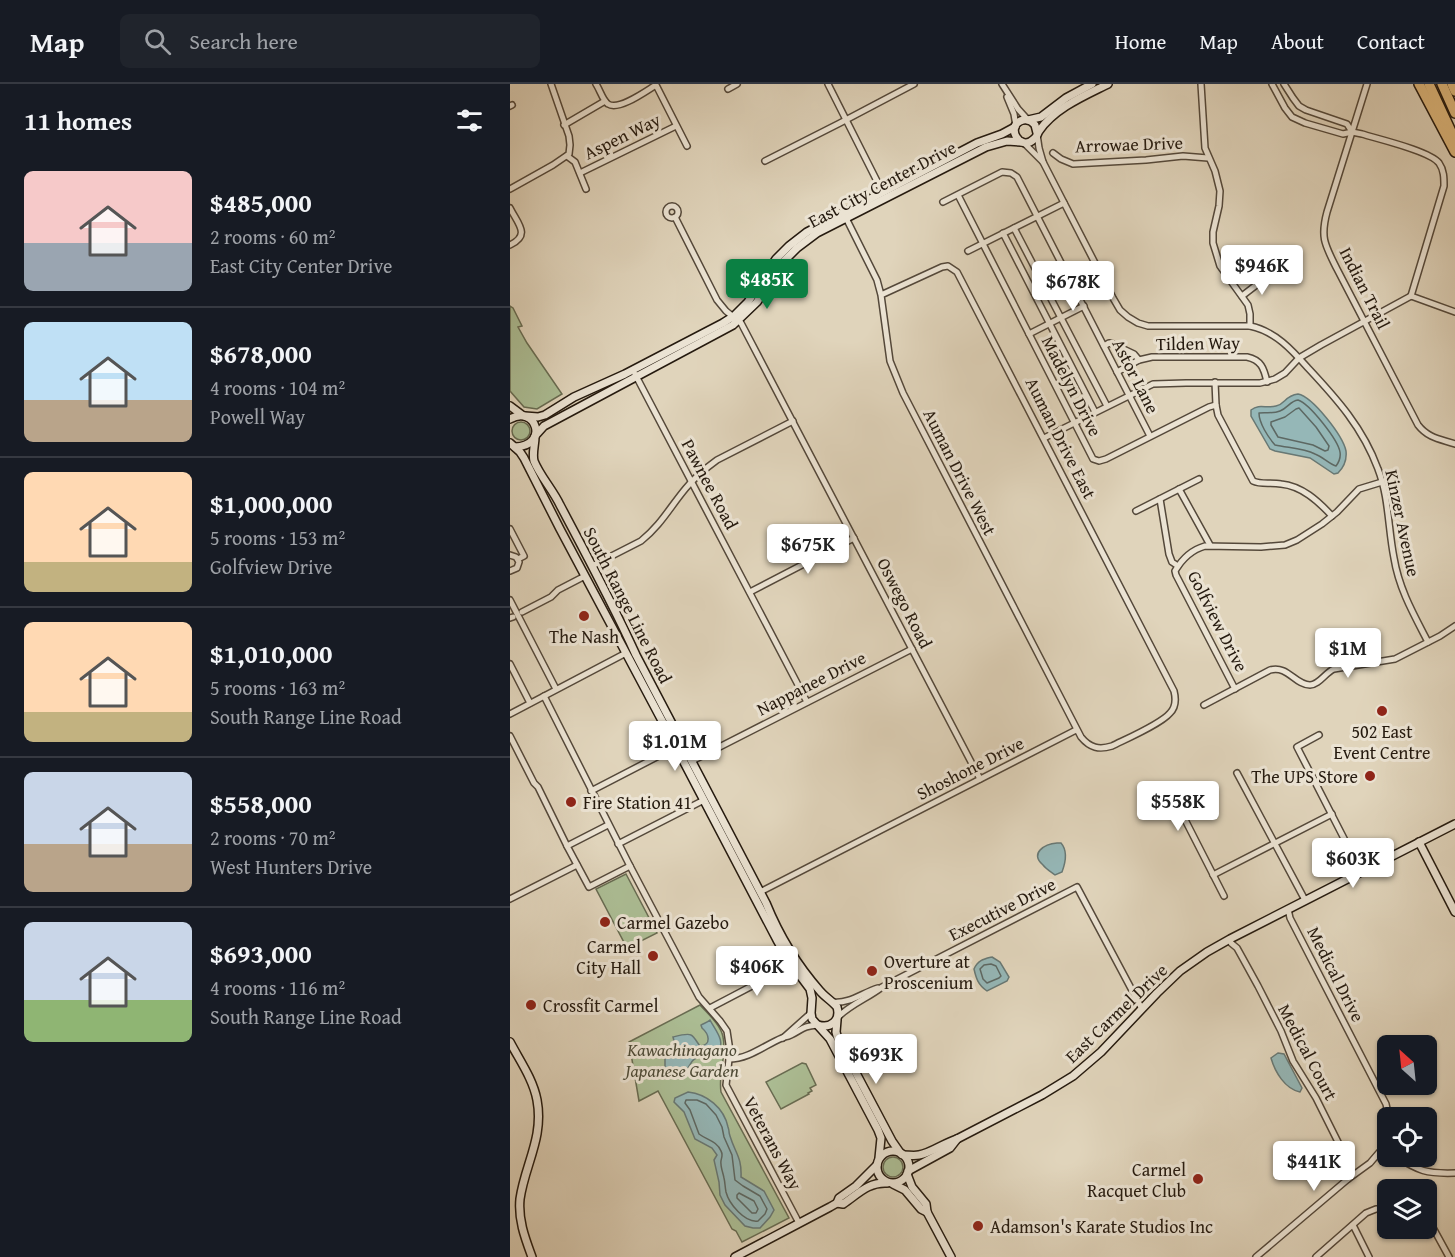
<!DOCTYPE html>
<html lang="en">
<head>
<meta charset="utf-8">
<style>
	body { margin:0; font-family:"Gentium Book Plus",serif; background:#20242c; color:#f1f3f6; height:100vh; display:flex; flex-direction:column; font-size:22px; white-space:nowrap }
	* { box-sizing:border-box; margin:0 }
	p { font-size:20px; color:#9ea1a6 }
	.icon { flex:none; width:33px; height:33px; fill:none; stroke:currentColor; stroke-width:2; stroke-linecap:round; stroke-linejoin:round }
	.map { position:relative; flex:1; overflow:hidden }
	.panel { display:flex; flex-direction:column; background:#171b24; width:510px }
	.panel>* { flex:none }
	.needle { width:39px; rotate:333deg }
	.fabs { position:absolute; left:867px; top:951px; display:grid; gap:12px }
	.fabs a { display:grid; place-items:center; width:60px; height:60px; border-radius:9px; background:#171b24; box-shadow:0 2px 4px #0004; font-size:30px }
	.price { position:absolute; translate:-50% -51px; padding:0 14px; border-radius:6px; background:#fff; color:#222; font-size:20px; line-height:39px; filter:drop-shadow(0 2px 3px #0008) }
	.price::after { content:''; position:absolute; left:50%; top:36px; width:18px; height:14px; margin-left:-9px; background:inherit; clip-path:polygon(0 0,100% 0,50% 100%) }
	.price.selected { background:#0b8043; color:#fff }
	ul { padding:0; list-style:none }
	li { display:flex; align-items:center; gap:18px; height:150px; padding:0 24px }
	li+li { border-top:2px solid #363941 }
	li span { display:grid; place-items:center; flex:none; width:168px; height:120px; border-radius:9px; color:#555 }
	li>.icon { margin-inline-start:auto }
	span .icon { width:72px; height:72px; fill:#fffc; stroke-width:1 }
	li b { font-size:26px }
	h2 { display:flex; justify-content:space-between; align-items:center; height:72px; padding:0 24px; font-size:26px }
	header { display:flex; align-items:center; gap:36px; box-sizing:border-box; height:84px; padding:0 30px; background:#171b24; border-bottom:2px solid #363941 }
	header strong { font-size:28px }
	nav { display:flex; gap:33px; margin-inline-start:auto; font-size:21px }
	.search { width:420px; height:54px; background:#20242c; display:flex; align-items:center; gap:15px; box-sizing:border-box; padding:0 21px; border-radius:9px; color:#9ea1a6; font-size:22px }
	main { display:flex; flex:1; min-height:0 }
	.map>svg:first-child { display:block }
	.green { fill:#acbe95; stroke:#686c52; stroke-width:1.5 }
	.water { fill:#95b7b7; stroke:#687874; stroke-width:1.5 }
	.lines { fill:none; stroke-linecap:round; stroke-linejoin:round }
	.shore { stroke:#5d6863; stroke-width:1.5 }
	.street-casing { stroke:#54483a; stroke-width:8 }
	.secondary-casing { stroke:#251a0f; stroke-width:10 }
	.highway-casing { stroke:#251a0f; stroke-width:12 }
	.street { stroke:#ebe3d3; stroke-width:5 }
	.secondary { stroke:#ebe3d3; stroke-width:7 }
	.highway { stroke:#e0ba7e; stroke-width:9 }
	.poi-dot { fill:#8f2418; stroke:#ebe3d3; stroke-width:2 }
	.labels { text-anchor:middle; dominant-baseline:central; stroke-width:6; stroke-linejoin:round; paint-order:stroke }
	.street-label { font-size:18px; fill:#251a0f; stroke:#ebe3d3 }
	.poi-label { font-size:18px; fill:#251a0f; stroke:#ebe3d3; text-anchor:start }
	.park-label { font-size:18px; font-style:italic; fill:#4e4b37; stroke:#ebe3d3 }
</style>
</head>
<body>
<header>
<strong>Map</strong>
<div class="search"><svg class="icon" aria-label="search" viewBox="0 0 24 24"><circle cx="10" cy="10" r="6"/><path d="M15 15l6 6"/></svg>Search here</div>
<nav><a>Home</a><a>Map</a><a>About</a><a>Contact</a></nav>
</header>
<main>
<section class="panel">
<h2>11 homes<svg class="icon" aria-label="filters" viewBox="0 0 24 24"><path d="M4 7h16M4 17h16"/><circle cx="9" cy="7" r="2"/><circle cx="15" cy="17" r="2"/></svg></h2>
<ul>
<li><span style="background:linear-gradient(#f6c9c9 60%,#9aa5b1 0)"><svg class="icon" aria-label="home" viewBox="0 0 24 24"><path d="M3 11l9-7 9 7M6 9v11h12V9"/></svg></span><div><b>$485,000</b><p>2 rooms · 60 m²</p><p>East City Center Drive</p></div></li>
<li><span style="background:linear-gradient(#bfe0f5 65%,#b9a48a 0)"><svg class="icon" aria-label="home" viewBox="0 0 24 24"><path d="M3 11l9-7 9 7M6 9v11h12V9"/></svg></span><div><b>$678,000</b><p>4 rooms · 104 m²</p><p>Powell Way</p></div></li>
<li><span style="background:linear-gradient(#ffd9b3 75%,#c2b280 0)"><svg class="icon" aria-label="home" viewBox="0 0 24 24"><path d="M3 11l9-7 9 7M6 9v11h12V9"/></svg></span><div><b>$1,000,000</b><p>5 rooms · 153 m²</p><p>Golfview Drive</p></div></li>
<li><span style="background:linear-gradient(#ffd9b3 75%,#c2b280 0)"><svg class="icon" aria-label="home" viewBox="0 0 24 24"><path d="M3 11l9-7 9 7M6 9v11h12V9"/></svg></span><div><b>$1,010,000</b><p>5 rooms · 163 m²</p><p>South Range Line Road</p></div></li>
<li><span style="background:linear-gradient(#c9d6e8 60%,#b9a48a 0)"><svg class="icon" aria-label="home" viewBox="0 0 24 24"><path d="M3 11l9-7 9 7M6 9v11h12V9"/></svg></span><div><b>$558,000</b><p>2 rooms · 70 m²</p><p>West Hunters Drive</p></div></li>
<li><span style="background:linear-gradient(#c9d6e8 65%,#8fb573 0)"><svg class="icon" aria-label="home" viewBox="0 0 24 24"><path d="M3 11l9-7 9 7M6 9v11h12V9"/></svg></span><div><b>$693,000</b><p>4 rooms · 116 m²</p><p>South Range Line Road</p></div></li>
</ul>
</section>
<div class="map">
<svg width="945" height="1173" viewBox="0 0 945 1173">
	<rect width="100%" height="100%" fill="#e0d4bb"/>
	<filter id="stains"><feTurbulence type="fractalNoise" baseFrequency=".00333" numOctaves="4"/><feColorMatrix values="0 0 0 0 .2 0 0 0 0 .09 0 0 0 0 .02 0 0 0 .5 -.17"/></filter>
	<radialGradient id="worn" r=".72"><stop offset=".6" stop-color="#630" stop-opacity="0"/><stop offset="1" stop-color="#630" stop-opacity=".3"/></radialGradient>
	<g class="green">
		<polygon points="0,222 3,224 12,242 8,243 17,259 52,310 27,325 14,323 0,307"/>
		<circle cx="11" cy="347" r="9"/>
		<polygon points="116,790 147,849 117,864 86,805"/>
		<path d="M190,921C198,930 211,941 213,953C217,971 208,990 211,1008L279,1134L232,1158L226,1147L222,1145L148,1007L129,1017L119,958Z"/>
		<polygon points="292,979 296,980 306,1001 300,1004 302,1007 298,1009 299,1010 271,1025 256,998"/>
		<circle cx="383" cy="1083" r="10"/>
	</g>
	<g class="water">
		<path d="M788,310C803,313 833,352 836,367C837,376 834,383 828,389L824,390L800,374L765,367L760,365L741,332V326C750,319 756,325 766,322C776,320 774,312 788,310Z"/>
		<path d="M547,759H551C558,767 555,780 552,788L545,791C541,788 536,785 533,781C519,769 535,760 547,759Z"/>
		<path d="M482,873L490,878L499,893L497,897L477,907C468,901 466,894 464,885C468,876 474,875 482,873Z"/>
		<path d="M200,936C205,946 217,958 207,969C202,974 199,974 193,971C178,976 183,980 175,987C171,990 165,992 161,994L155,992V966L163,964L168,970L169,969L168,960L164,957L163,953C167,952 177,949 181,951C184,952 188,960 190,962C202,961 199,950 192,944L191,941C194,939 197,939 200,936Z"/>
		<path d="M768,969L774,970L792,1004L790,1008C775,1005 765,988 761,974Z"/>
		<path d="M178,1008C197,1010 214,1024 218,1043C220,1049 218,1046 220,1052C225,1069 232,1073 231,1093L254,1107L264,1126L260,1133L250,1144H243L235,1142L215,1121L210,1111L209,1098L204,1076L207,1071L202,1064L185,1055L174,1028L164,1018L165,1014Z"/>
	</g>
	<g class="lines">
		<g class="shore">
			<path d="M788,316C800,320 828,356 830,368C831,374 829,378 826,382C819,380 813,373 805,370C793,364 778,364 765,361C758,353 749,339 749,329C755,328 763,330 770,327C778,324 780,317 788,316Z"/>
			<polygon points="789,324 806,343 819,362 818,366 815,367 803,361 768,353 761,341 761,338 775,333 786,325"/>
			<polygon points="481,880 486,882 491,892 489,894 477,899 473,895 470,885 474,881"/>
			<path d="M176,1016H187L196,1020L206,1031L212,1043L214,1053L222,1071L225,1096L233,1102L250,1112L257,1125L255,1130L248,1137C235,1139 219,1120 216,1108C215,1103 215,1098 214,1094C213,1089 211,1084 211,1080C210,1075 214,1072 211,1067C207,1057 197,1056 189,1050L180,1026L175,1019Z"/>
			<polygon points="229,1109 244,1117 248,1125 246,1129 242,1129 227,1114 227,1111"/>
		</g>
		<g class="street-casing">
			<g id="street">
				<path d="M86,0C90,6 93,17 98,20C109,27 136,7 146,1L177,62"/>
				<polyline points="318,0 372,107"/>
				<polyline points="492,0 508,25 518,36"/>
				<polyline points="691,0 695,64 705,87 710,107 709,122 703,148 703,159 710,182 738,221 740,230 740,242"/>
				<path d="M762,0L775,24L782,33L795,39L833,50L842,48L852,50C868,55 920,67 929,79C934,86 934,94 934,102L901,212"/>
				<polyline points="774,0 783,14 789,22 796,26 837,40 842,48"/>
				<path d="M857,0L817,128C810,154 815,161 827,185L908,341C918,354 930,355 945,360"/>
				<polyline points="218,5 227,0"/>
				<polyline points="497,13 504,30 506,42"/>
				<polyline points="0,22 2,21"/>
				<polyline points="54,41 95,17"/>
				<path d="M527,50L529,64L533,78L603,214L610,226L618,233L628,239L638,242H740C765,247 782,266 798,284C827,315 853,344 868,385C879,413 878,444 884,474C889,505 904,531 918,558"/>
				<polyline points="513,58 533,78"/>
				<polyline points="543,69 551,75 563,80 636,76 673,72 698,74"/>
				<polyline points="57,72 65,78 76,105"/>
				<polyline points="255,77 330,39 404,0"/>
				<polyline points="70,89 166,42"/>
				<polyline points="0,105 43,81 59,70 60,61 59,52 41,0"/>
				<polyline points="448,111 583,375 589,377 596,375 699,323 706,321"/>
				<polyline points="433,118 492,88 501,89 507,93 640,352"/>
				<circle cx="162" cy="128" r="6"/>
				<path d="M0,124C8,140 21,151 0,161"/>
				<polyline points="165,133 207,216 216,227 231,239 470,695"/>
				<path d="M336,134L367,196L371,211L380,277L393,309L571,653C580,664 589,666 602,662C616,655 651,640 660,629C666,623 666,615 664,607L447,188L438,182L432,183L371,211"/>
				<polyline points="504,144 597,322"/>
				<polyline points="493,149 585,328"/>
				<polyline points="458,167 554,119"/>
				<polyline points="732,212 758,192"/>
				<polyline points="901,212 945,228"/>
				<polyline points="519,250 574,222"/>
				<polyline points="594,262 599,259 603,260 624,270 629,276"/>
				<path d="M607,288L629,276L642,273H737C751,276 754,284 757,298"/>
				<polyline points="125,290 297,618"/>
				<path d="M705,298L706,321L708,331L743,397C751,401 761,398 771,400C792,402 808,417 822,432"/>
				<polyline points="534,354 643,300 676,299 750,299 765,295 775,289 789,274 811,261 901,212"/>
				<polyline points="669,405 700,461"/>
				<polyline points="650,415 659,470 662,478 668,482"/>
				<polyline points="626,427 689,395"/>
				<polyline points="0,445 14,472 8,475"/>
				<polyline points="0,471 6,473 9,478 7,484 0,487"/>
				<path d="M82,482L131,457C151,441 160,423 176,404C185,393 196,384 207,376L283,337"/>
				<polyline points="240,508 344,454"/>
				<polyline points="0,516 46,605"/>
				<polyline points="12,528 41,513 48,506 75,492"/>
				<polyline points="0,534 3,533"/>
				<polyline points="0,580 20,619"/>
				<path d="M725,605L666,491L665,487C672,475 681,466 695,462L751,463L775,461L787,456L812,440L827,428L849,405L872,398"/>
				<polyline points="34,612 120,782 189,913 210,937 217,947 220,967 216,1001 289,1139"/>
				<path d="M694,621L760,586C778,581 785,601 800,601C809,601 816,588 824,585L885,575L930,552L945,542"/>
				<polyline points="0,630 116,569"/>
				<polyline points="809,651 787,663 844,774"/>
				<polyline points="0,652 24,699 28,703 57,762"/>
				<polyline points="182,677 402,565"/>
				<polyline points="727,689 795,816"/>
				<polyline points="701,705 668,722 714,812"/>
				<polyline points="81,707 166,663"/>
				<polyline points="98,741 57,762 79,803 120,782"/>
				<polyline points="108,760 194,716"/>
				<polyline points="703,791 822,730"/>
				<polyline points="250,808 566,646"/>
				<polyline points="0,815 67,781"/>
				<polyline points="778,825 780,834 876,1020 879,1034"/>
				<polyline points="720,855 721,859 727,864 732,873 748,902 771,947 783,977 806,1014 828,1058 829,1069 827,1076 830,1084 838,1095"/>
				<path d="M323,918C339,920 352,909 368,904"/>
				<polyline points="200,924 282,881"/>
				<path d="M328,933C341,920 358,914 372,903L567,803L632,925"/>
				<polyline points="273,954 301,929"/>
				<path d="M219,975C239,975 255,961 272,954C279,951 275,954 281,951C293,945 293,942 308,941"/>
				<path d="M885,1072C909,1087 916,1090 945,1089"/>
				<polyline points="916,1131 939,1173"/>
				<polyline points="843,1141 859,1173"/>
				<polyline points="746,1173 838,1095 860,1079 872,1065 878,1052"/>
				<polyline points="806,1173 856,1129 866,1125 878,1125"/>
			</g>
		</g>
		<g class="secondary-casing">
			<g id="secondary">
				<polyline points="518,36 531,33 556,14 582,0"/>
				<path d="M527,49L525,41C522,37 518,35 513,36C494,41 510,69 524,55C527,53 527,50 529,47C545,24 574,12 598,0"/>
				<polyline points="0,322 12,331"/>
				<polyline points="15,332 28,333 35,331 64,313 115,290 213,239 224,232 238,218 266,175 279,162 297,148 467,59 492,50 505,43"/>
				<path d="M0,335C26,320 40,362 5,363"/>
				<polyline points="25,352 34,342 223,241 247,218 274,177 287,164 307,149 476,63 497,57 511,58"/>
				<path d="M25,353C25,361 22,369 24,377C30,392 43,406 50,421C76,470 103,520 126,571L256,819C269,851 287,881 310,907C315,913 322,917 327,923C331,936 321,945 308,941"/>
				<polyline points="0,359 10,368 14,374 50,445 166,663 267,856 279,877 300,905 302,914 301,929 302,935 320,955 368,1046 371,1054 369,1074"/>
				<polyline points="909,758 945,828"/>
				<polyline points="327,936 326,948 328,955 382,1057 391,1070"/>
				<path d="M0,958C10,977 23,995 27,1016C34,1054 15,1080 10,1115C8,1136 15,1154 22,1173"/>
				<circle cx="383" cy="1083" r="16"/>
				<path d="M393,1071C399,1071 404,1072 409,1071C421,1069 434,1059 447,1055L532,1011L563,992L591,968L647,909L670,887L697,868L720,855L945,740"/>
				<polyline points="398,1087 440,1064 447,1055"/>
				<polyline points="397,1090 402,1103 416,1120 417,1128 441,1173"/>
				<polyline points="383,1100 395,1106 411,1125 417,1128"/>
				<polyline points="327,1119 329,1114 346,1102 367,1081"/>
				<path d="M225,1173L320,1123L327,1119L333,1120C348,1110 358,1098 377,1099"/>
			</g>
		</g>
		<g class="highway-casing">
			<g id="highway">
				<polyline points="909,0 945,68"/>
				<polyline points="919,0 945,56"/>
				<polyline points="932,0 945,29"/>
				<polyline points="942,0 945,7"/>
			</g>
		</g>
		<use href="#street" class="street"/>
		<use href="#secondary" class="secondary"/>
		<use href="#highway" class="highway"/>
	</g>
	<g class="poi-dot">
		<circle cx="74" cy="532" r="6"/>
		<circle cx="872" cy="627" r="6"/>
		<circle cx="860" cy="692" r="6"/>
		<circle cx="61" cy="718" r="6"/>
		<circle cx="95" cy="838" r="6"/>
		<circle cx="143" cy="872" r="6"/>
		<circle cx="362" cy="887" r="6"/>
		<circle cx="21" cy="921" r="6"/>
		<circle cx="688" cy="1095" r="6"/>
		<circle cx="468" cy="1142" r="6"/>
	</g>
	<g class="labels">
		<g class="street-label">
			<text transform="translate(112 52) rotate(-26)">Aspen Way</text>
			<text transform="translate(619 60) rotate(-2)">Arrowae Drive</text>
			<text transform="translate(372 100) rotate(-28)">East City Center Drive</text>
			<text transform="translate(855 204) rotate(63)">Indian Trail</text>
			<text transform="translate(688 259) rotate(-1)">Tilden Way</text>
			<text transform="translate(626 292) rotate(63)">Astor Lane</text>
			<text transform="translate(562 302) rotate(63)">Madelyn Drive</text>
			<text transform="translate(551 354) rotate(63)">Auman Drive East</text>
			<text transform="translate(450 388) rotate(63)">Auman Drive West</text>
			<text transform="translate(200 400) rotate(62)">Pawnee Road</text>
			<text transform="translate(893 439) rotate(78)">Kinzer Avenue</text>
			<text transform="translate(395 519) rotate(63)">Oswego Road</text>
			<text transform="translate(118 521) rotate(63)">South Range Line Road</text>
			<text transform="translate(708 537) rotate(63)">Golfview Drive</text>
			<text transform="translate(301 599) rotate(-27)">Nappanee Drive</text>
			<text transform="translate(460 684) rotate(-27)">Shoshone Drive</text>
			<text transform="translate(492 825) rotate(-27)">Executive Drive</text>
			<text transform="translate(826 890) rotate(63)">Medical Drive</text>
			<text transform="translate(606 929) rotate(-44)">East Carmel Drive</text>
			<text transform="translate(798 968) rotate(62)">Medical Court</text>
			<text transform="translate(263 1059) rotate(62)">Veterans Way</text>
		</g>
		<g class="poi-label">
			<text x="74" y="552" text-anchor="middle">The Nash</text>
			<text x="872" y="647" text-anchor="middle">502 East<tspan x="872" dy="21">Event Centre</tspan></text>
			<text x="848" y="692" text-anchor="end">The UPS Store</text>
			<text x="73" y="718">Fire Station 41</text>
			<text x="107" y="838">Carmel Gazebo</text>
			<text x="131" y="862" text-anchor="end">Carmel<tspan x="131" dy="21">City Hall</tspan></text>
			<text x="374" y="877">Overture at<tspan x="374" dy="21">Proscenium</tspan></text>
			<text x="33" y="921">Crossfit Carmel</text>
			<text x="676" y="1085" text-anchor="end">Carmel<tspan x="676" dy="21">Racquet Club</tspan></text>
			<text x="480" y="1142">Adamson's Karate Studios Inc</text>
		</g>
		<g class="park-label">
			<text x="172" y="965">Kawachinagano<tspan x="172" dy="21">Japanese Garden</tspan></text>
		</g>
	</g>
	<rect width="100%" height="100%" filter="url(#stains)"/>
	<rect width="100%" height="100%" fill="url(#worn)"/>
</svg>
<div class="fabs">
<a><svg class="needle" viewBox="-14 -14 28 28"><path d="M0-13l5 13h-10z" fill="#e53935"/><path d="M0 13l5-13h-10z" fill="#9ea1a6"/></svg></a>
<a><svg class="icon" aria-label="locate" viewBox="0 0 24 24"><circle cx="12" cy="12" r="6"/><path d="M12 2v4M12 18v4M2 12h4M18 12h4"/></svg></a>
<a><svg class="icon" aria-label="layers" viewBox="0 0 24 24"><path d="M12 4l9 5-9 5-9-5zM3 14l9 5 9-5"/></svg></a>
</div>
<b class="price" style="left:752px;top:212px">$946K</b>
<b class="price selected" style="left:257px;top:226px">$485K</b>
<b class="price" style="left:563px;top:228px">$678K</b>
<b class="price" style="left:298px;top:491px">$675K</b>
<b class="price" style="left:838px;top:595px">$1M</b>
<b class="price" style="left:165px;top:688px">$1.01M</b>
<b class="price" style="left:668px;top:748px">$558K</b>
<b class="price" style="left:843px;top:805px">$603K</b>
<b class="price" style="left:247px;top:913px">$406K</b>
<b class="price" style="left:366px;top:1001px">$693K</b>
<b class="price" style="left:804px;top:1108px">$441K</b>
</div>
</main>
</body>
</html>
